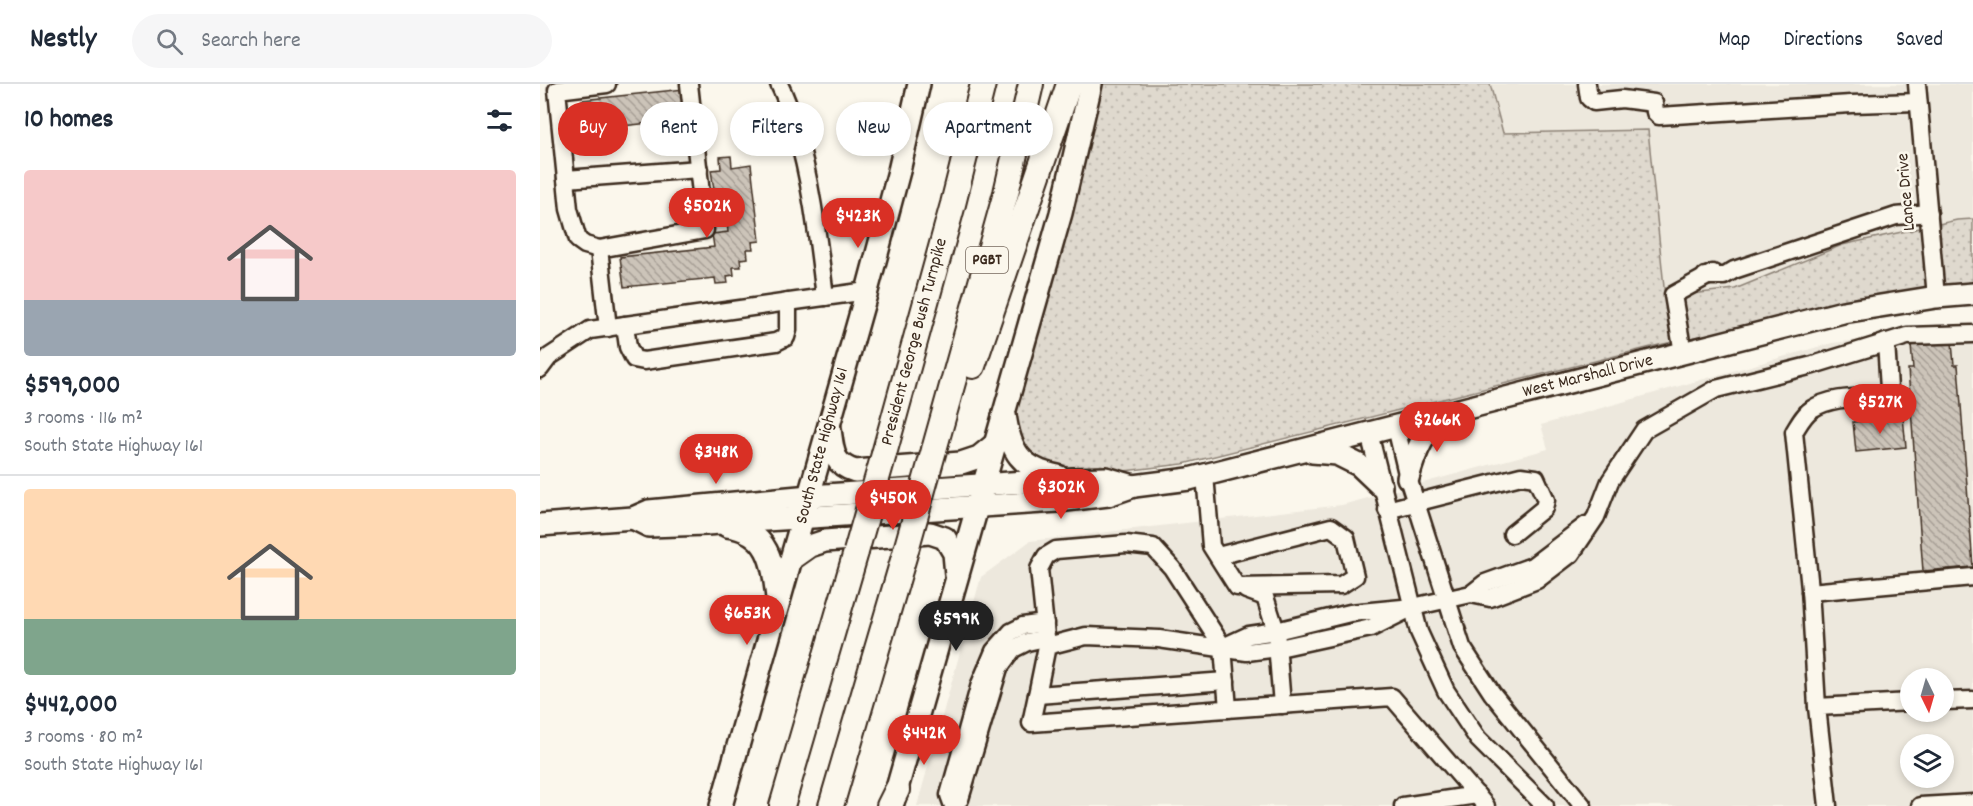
<!DOCTYPE html>
<html lang="en">
<head>
<meta charset="utf-8">
<style>
	body { margin:0; font-family:Dekko,sans-serif; background:#f6f6f7; color:#1f2937; height:100vh; display:flex; flex-direction:column; font-size:22px; white-space:nowrap }
	* { box-sizing:border-box; margin:0 }
	p { font-size:20px; color:#747a83 }
	.icon { flex:none; width:33px; height:33px; fill:none; stroke:currentColor; stroke-width:2; stroke-linecap:round; stroke-linejoin:round }
	.map { position:relative; flex:1; overflow:hidden }
	.sheet { display:flex; flex-direction:column; background:#fff; width:540px }
	.sheet>* { flex:none }
	.hud { position:absolute; left:18px; top:18px; width:570px; height:54px; display:flex; gap:12px }
	.needle { width:39px; rotate:175deg }
	.fabs { position:absolute; left:1360px; top:584px; display:grid; gap:12px }
	.fabs a { display:grid; place-items:center; width:54px; height:54px; border-radius:50%; background:#fff; box-shadow:0 3px 9px #0003; font-size:30px }
	.price { position:absolute; translate:-50% -51px; padding:0 14px; border-radius:21px; background:#d93025; color:#fff; font-size:20px; line-height:39px; filter:drop-shadow(0 2px 3px #0008) }
	.price::after { content:''; position:absolute; left:50%; top:36px; width:18px; height:14px; margin-left:-9px; background:inherit; clip-path:polygon(0 0,100% 0,50% 100%) }
	.price.selected { background:#222; color:#fff }
	ul { padding:0; list-style:none }
	li { display:grid; align-content:center; gap:12px; height:318px; padding:0 24px }
	li+li { border-top:2px solid #e0e1e3 }
	li span { display:grid; place-items:center; height:186px; border-radius:6px; color:#555 }
	li>.icon { margin-inline-start:auto }
	span .icon { width:108px; height:108px; fill:#fffc; stroke-width:1 }
	li b { font-size:26px }
	h2 { display:flex; justify-content:space-between; align-items:center; height:72px; padding:0 24px; font-size:26px }
	.chip { padding:0 21px; border-radius:27px; background:#fff; box-shadow:0 3px 9px #0003; font-size:21px; line-height:54px }
	.chip.selected { background:#d93025; color:#fff }
	header { display:flex; align-items:center; gap:36px; box-sizing:border-box; height:84px; padding:0 30px; background:#fff; border-bottom:2px solid #e0e1e3 }
	header strong { font-size:28px }
	nav { display:flex; gap:33px; margin-inline-start:auto; font-size:21px }
	.search { width:420px; height:54px; background:#f6f6f7; display:flex; align-items:center; gap:15px; box-sizing:border-box; padding:0 21px; border-radius:33px; color:#747a83; font-size:22px }
	main { display:flex; flex:1; min-height:0 }
	.map>svg:first-child { display:block }
	.built { fill:#ede8dd; fill-rule:evenodd }
	.grass { fill:url(#grass-dots); stroke:#8d8276; stroke-width:1.5 }
	.building { fill:url(#building-back-hatch); stroke:#3b2a1e; stroke-width:1.5 }
	.lines { fill:none; stroke-linecap:round; stroke-linejoin:round }
	.minor-casing { stroke:#3b2a1e; stroke-width:21 }
	.major-casing { stroke:#3b2a1e; stroke-width:26 }
	.highway-casing { stroke:#3b2a1e; stroke-width:28 }
	.minor { stroke:#fbf7ec; stroke-width:16 }
	.major { stroke:#fbf7ec; stroke-width:21 }
	.highway { stroke:#fbf7ec; stroke-width:24 }
	.highway-bridge-casing { stroke:#3b2a1e; stroke-width:28; stroke-linecap:butt }
	.highway-bridge { stroke:#fbf7ec; stroke-width:24 }
	.labels { text-anchor:middle; dominant-baseline:central; stroke-width:5; stroke-linejoin:round; paint-order:stroke }
	.shield { fill:#fbf7ec; stroke:#75685c; stroke-width:1.5 }
	.shield-label { font-size:16px; font-weight:bold; fill:#3b2a1e }
	.street-label { font-size:18px; fill:#3b2a1e; stroke:#fbf7ec }
</style>
</head>
<body>
<header>
<strong>Nestly</strong>
<div class="search"><svg class="icon" aria-label="search" viewBox="0 0 24 24"><circle cx="10" cy="10" r="6"/><path d="M15 15l6 6"/></svg>Search here</div>
<nav><a>Map</a><a>Directions</a><a>Saved</a></nav>
</header>
<main>
<section class="sheet">
<h2>10 homes<svg class="icon" aria-label="filters" viewBox="0 0 24 24"><path d="M4 7h16M4 17h16"/><circle cx="9" cy="7" r="2"/><circle cx="15" cy="17" r="2"/></svg></h2>
<ul>
<li><span style="background:linear-gradient(#f6c9c9 70%,#9aa5b1 0)"><svg class="icon" aria-label="home" viewBox="0 0 24 24"><path d="M3 11l9-7 9 7M6 9v11h12V9"/></svg></span><div><b>$599,000</b><p>3 rooms · 116 m²</p><p>South State Highway 161</p></div></li>
<li><span style="background:linear-gradient(#ffd9b3 70%,#7fa58c 0)"><svg class="icon" aria-label="home" viewBox="0 0 24 24"><path d="M3 11l9-7 9 7M6 9v11h12V9"/></svg></span><div><b>$442,000</b><p>3 rooms · 80 m²</p><p>South State Highway 161</p></div></li>
</ul>
</section>
<div class="map">
<svg width="1433" height="722" viewBox="0 0 1433 722">
	<defs>
		<pattern id="grass-dots" width="8" height="8" patternUnits="userSpaceOnUse" patternTransform="scale(1.5)"><rect width="8" height="8" fill="#dfd9ce"/><path d="M2 2h.1M6 6h.1" fill="none" stroke="#c0bab0" stroke-width="1.8" stroke-linecap="round"/></pattern>
		<pattern id="building-back-hatch" width="6" height="6" patternUnits="userSpaceOnUse" patternTransform="scale(1.5)"><rect width="6" height="6" fill="#ccc4b9"/><path d="M-1 5l2 2M0 0l6 6M5-1l2 2" fill="none" stroke="#a79f96"/></pattern>
	</defs>
	<rect width="100%" height="100%" fill="#fbf7ec"/>
	<filter id="ink" filterUnits="userSpaceOnUse"><feTurbulence type="fractalNoise" baseFrequency=".0167" numOctaves="2"/><feDisplacementMap in="SourceGraphic" scale="12" xChannelSelector="R" yChannelSelector="G"/><feConvolveMatrix kernelMatrix="1 2 1 2 8 2 1 2 1" color-interpolation-filters="sRGB"/></filter>
	<g filter="url(#ink)">
		<g class="built">
			<polygon points="950,0 1433,0 1433,135 1417,136 1302,161 1195,205 1124,213 1108,46 963,49"/>
			<path d="M1433,244V722H377L441,493L490,457L802,421L1008,365L1001,341L1292,259ZM1371,594H1404V627H1371ZM1371,660H1404V693H1371Z"/>
		</g>
		<polygon class="grass" points="556,0 950,0 963,49 1108,46 1125,213 1195,205 1302,161 1417,136 1433,135 1433,198 1267,229 1119,261 643,380 576,388 518,388 491,375 474,347 476,326"/>
		<g class="building">
			<polygon points="144,5 147,35 45,46 42,16"/>
			<polygon points="191,72 192,83 211,80 220,157 212,158 213,165 207,165 208,174 200,175 201,183 193,183 194,191 187,192 188,199 176,200 175,194 84,203 80,173 174,163 172,150 188,148 183,105 174,106 171,86 181,85 180,73"/>
			<polygon points="1412,258 1414,281 1418,281 1433,483 1383,487 1368,285 1373,285 1371,261"/>
			<polygon points="1363,333 1366,363 1316,368 1313,338"/>
		</g>
		<g class="lines">
			<g class="minor-casing">
				<g id="minor">
					<path d="M239,0C246,14 251,28 255,43C272,99 278,156 285,213"/>
					<polyline points="1047,0 1049,14 1054,18 1082,15 1114,19 1115,28 1119,32 1311,20 1378,18"/>
					<polyline points="1377,0 1396,213"/>
					<polyline points="26,95 159,85"/>
					<polyline points="59,165 45,161 38,156 29,125 17,6 67,0"/>
					<polyline points="1165,192 1184,192 1194,186 1356,132 1389,129"/>
					<polyline points="85,241 88,263 94,275 104,277 236,258 246,253 248,246 248,218"/>
					<polyline points="68,244 59,165 165,146 149,0"/>
					<polyline points="1143,269 1133,211 1173,189"/>
					<polyline points="0,285 9,273 50,246 327,207"/>
					<polyline points="856,343 868,394 922,563 952,609 1043,722"/>
					<polyline points="829,349 879,548 906,607 938,655 1005,722"/>
					<polyline points="665,391 671,462 697,503 801,501 815,492 806,454 791,443 678,472"/>
					<polyline points="847,426 981,392 996,394 1006,416 1004,424 972,450"/>
					<polyline points="706,506 725,513 736,547 742,621"/>
					<polyline points="1270,508 1433,493"/>
					<polyline points="931,510 950,514 997,496 1031,470 1056,433 1070,397 1104,346 1176,305 1273,281 1367,252 1433,250"/>
					<polyline points="507,562 499,485 506,472 516,466 586,460 613,463 632,484 683,563 688,625"/>
					<polyline points="683,563 709,551 736,547 810,529 873,523 931,510 945,499 992,482 1046,441"/>
					<polyline points="686,597 497,611 507,562 546,552 619,555 707,568 739,564 831,544 873,523"/>
					<polyline points="497,611 491,639 852,613 946,722"/>
					<polyline points="1404,617 1433,616"/>
					<path d="M1277,623L1270,505L1254,348C1259,340 1264,330 1272,325C1292,312 1321,314 1343,312L1349,305L1346,258"/>
					<polyline points="413,720 420,715 459,584 473,565 487,558 506,554"/>
					<polyline points="413,722 409,711 440,600 454,567 471,548 483,542 505,539"/>
					<polyline points="863,722 937,711"/>
					<polyline points="1288,722 1277,623 1371,618"/>
					<polyline points="1380,722 1433,719"/>
				</g>
			</g>
			<g class="major-casing">
				<g id="major">
					<path d="M465,331C470,366 480,385 518,392"/>
					<path d="M290,345C293,366 292,380 315,387L421,379L439,373L455,360"/>
					<polyline points="772,368 797,370 819,381 841,402"/>
					<path d="M868,394C875,368 884,346 906,329"/>
					<polyline points="93,434 109,442 166,440 518,417 568,411 594,402 649,395 1303,228 1396,213 1433,210"/>
					<polyline points="0,441 93,434 109,427 270,412 533,395 566,394 594,402"/>
					<path d="M187,442C230,447 233,480 237,514"/>
					<polyline points="253,474 270,462 285,457 390,449 405,454 414,469 416,491"/>
					<polyline points="181,722 327,207 359,87 379,0"/>
					<polyline points="352,722 521,129 551,0"/>
				</g>
			</g>
			<g class="highway-casing">
				<g id="highway">
					<polyline points="433,282 529,0"/>
					<polyline points="394,366 466,109 491,0"/>
					<polyline points="344,370 413,120 443,0"/>
					<polyline points="242,722 316,468"/>
					<polyline points="291,722 366,466"/>
					<polyline points="349,722 357,706"/>
				</g>
			</g>
			<use href="#minor" class="minor"/>
			<use href="#major" class="major"/>
			<use href="#highway" class="highway"/>
			<g class="highway-bridge-casing">
				<g id="highway-bridge">
					<polyline points="366,466 394,366"/>
					<polyline points="316,468 344,370"/>
				</g>
			</g>
			<use href="#highway-bridge" class="highway-bridge"/>
		</g>
	</g>
	<g class="labels">
		<rect class="shield" x="426" y="163" width="42" height="26" rx="4.5"/>
		<g class="shield-label">
			<text x="447" y="176">PGBT</text>
		</g>
		<g class="street-label">
			<text transform="translate(1367 108) rotate(-95)">Lance Drive</text>
			<text transform="translate(375 258) rotate(-75)">President George Bush Turnpike</text>
			<text transform="translate(1048 293) rotate(-14)">West Marshall Drive</text>
			<text transform="translate(283 362) rotate(-75)">South State Highway 161</text>
		</g>
	</g>
</svg>
<div class="fabs">
<a><svg class="needle" viewBox="-14 -14 28 28"><path d="M0-13l5 13h-10z" fill="#e53935"/><path d="M0 13l5-13h-10z" fill="#747a83"/></svg></a>
<a><svg class="icon" aria-label="layers" viewBox="0 0 24 24"><path d="M12 4l9 5-9 5-9-5zM3 14l9 5 9-5"/></svg></a>
</div>
<b class="price" style="left:167px;top:155px">$502K</b>
<b class="price" style="left:318px;top:165px">$423K</b>
<b class="price" style="left:1340px;top:351px">$527K</b>
<b class="price" style="left:897px;top:369px">$266K</b>
<b class="price" style="left:176px;top:401px">$348K</b>
<b class="price" style="left:521px;top:436px">$302K</b>
<b class="price" style="left:353px;top:447px">$450K</b>
<b class="price" style="left:207px;top:562px">$653K</b>
<b class="price selected" style="left:416px;top:568px">$599K</b>
<b class="price" style="left:384px;top:682px">$442K</b>
<div class="hud">
<a class="chip selected">Buy</a>
<a class="chip">Rent</a>
<a class="chip">Filters</a>
<a class="chip">New</a>
<a class="chip">Apartment</a>
</div>
</div>
</main>
</body>
</html>
